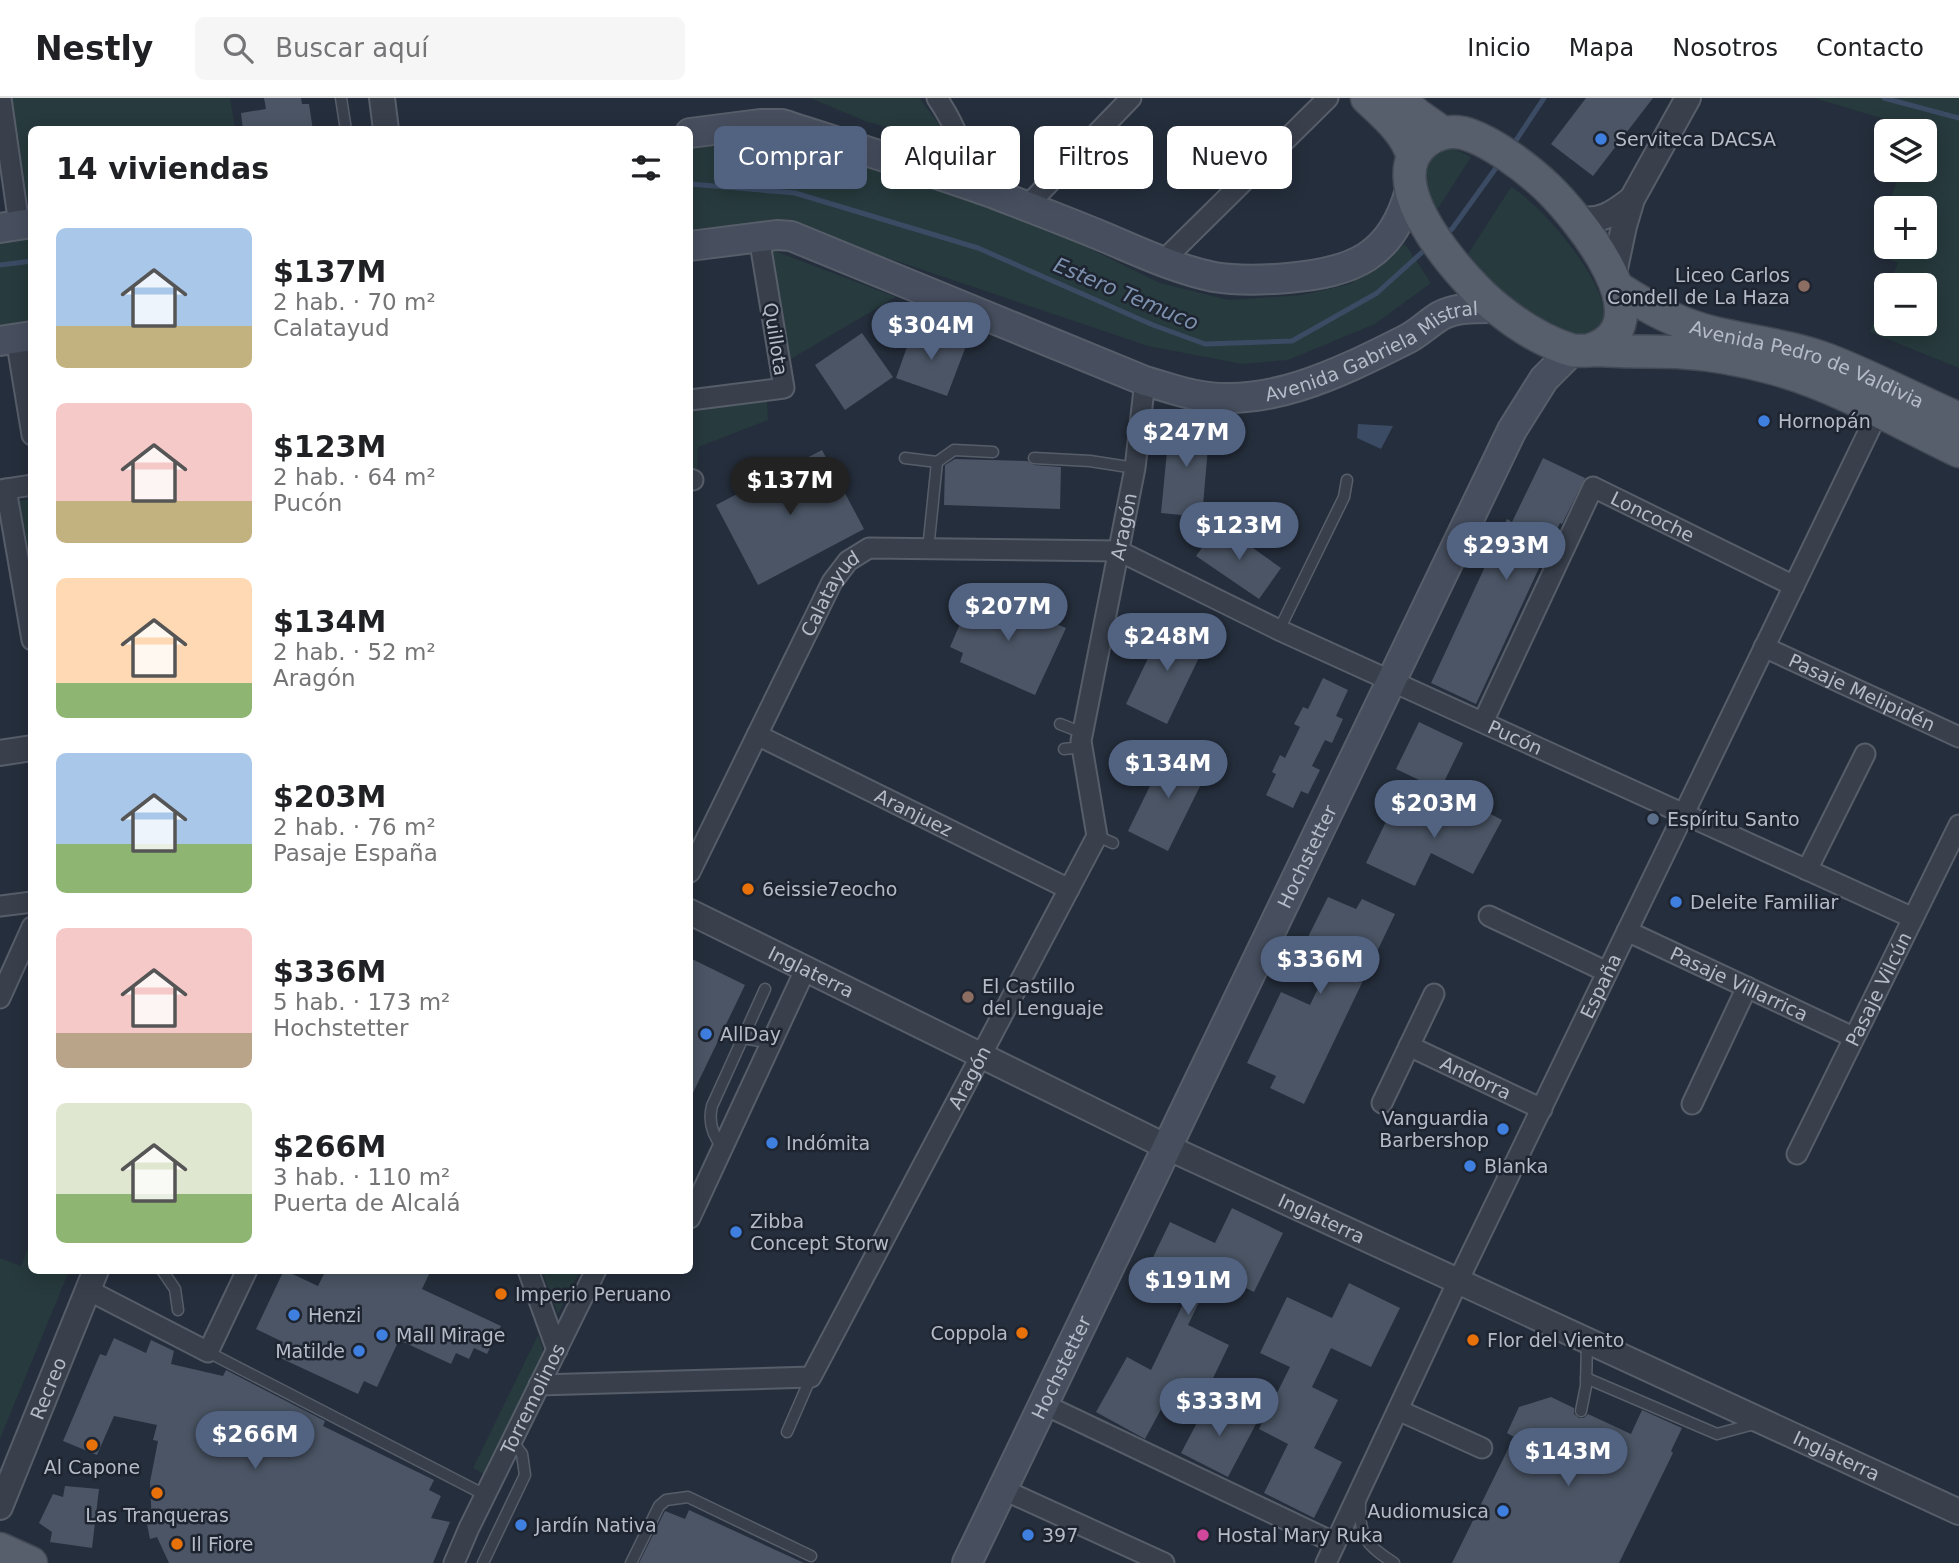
<!DOCTYPE html>
<html lang="es">
<head>
<meta charset="utf-8">
<style>
	body { margin:0; font-family:"DejaVu Sans",sans-serif; background:#f6f6f6; color:#202124; height:100vh; display:flex; flex-direction:column; font-size:26px; white-space:nowrap }
	* { box-sizing:border-box; margin:0 }
	p { font-size:23px; color:#757577 }
	.icon { flex:none; width:38px; height:38px; fill:none; stroke:currentColor; stroke-width:2; stroke-linecap:round; stroke-linejoin:round }
	.map { position:relative; flex:1; overflow:hidden }
	.sheet { position:absolute; left:28px; top:28px; width:665px; height:1148px; display:flex; flex-direction:column; background:#fff; border-radius:10px; box-shadow:0 4px 18px #0003 }
	.sheet>* { flex:none }
	.top-card { position:absolute; left:714px; top:28px; width:665px; height:63px; display:flex; gap:14px }
	.buttons { position:absolute; left:1874px; top:21px; display:grid; gap:14px }
	.buttons a { display:grid; place-items:center; width:63px; height:63px; border-radius:10px; background:#fff; box-shadow:0 4px 18px #0003; font-size:35px }
	.price { position:absolute; translate:-50% -60px; padding:0 16px; border-radius:24px; background:#526281; color:#fff; font-size:23px; line-height:46px; filter:drop-shadow(0 2px 4px #0008) }
	.price::after { content:''; position:absolute; left:50%; top:42px; width:21px; height:16px; margin-left:-10px; background:inherit; clip-path:polygon(0 0,100% 0,50% 100%) }
	.price.current { background:#222; color:#fff }
	ul { padding:0; list-style:none }
	li { display:flex; align-items:center; gap:21px; height:175px; padding:0 28px }
	li span { display:grid; place-items:center; flex:none; width:196px; height:140px; border-radius:10px; color:#555 }
	li>.icon { margin-inline-start:auto }
	span .icon { width:84px; height:84px; fill:#fffc; stroke-width:1 }
	li b { font-size:30px }
	h2 { display:flex; justify-content:space-between; align-items:center; height:84px; padding:0 28px; font-size:30px }
	.tag { padding:0 24px; border-radius:10px; background:#fff; box-shadow:0 4px 18px #0003; font-size:24px; line-height:63px }
	.tag.current { background:#526281; color:#fff }
	header { display:flex; align-items:center; gap:42px; box-sizing:border-box; height:98px; padding:0 35px; background:#fff; border-bottom:2px solid #e0e0e0 }
	header strong { font-size:33px }
	nav { display:flex; gap:38px; margin-inline-start:auto; font-size:24px }
	.search { width:490px; height:63px; background:#f6f6f6; display:flex; align-items:center; gap:18px; box-sizing:border-box; padding:0 24px; border-radius:10px; color:#757577; font-size:26px }
	.map>svg:first-child { display:block }
	.green { fill:#273a3d }
	.water { fill:#3b4b64 }
	.lines { fill:none; stroke-linecap:round; stroke-linejoin:round }
	.stream { stroke:#3b4b64; stroke-width:5 }
	.building { fill:#4b5565 }
	.service-casing { stroke:#575e6a; stroke-width:13 }
	.minor-casing { stroke:#575e6a; stroke-width:23 }
	.tertiary-casing { stroke:#575e6a; stroke-width:28 }
	.secondary-casing { stroke:#575e6a; stroke-width:32 }
	.primary-casing { stroke:#424955; stroke-width:35 }
	.service { stroke:#39404c; stroke-width:10 }
	.minor { stroke:#39404c; stroke-width:19 }
	.tertiary { stroke:#39404c; stroke-width:24 }
	.secondary { stroke:#474f5f; stroke-width:28 }
	.primary { stroke:#575f6c; stroke-width:32 }
	.shop-dot { fill:#3f7fe0; stroke:#1e2531; stroke-width:2.5 }
	.education-dot { fill:#8d6e63; stroke:#1e2531; stroke-width:2.5 }
	.service-dot { fill:#5c6f8a; stroke:#1e2531; stroke-width:2.5 }
	.food-dot { fill:#e8710a; stroke:#1e2531; stroke-width:2.5 }
	.hotel-dot { fill:#d1479c; stroke:#1e2531; stroke-width:2.5 }
	.labels { text-anchor:middle; dominant-baseline:central; stroke-width:5; stroke-linejoin:round; paint-order:stroke }
	.poi-label { font-size:19px; fill:#b5bbc7; stroke:#1e2531; text-anchor:start }
	.street-label { font-size:19px; fill:#b5bbc7; stroke:#1e2531 }
	.water-label { font-size:21px; font-style:italic; fill:#7d90ae; stroke:#1e2531 }
</style>
</head>
<body>
<header>
<strong>Nestly</strong>
<div class="search"><svg class="icon" aria-label="search" viewBox="0 0 24 24"><circle cx="10" cy="10" r="6"/><path d="M15 15l6 6"/></svg>Buscar aquí</div>
<nav><a>Inicio</a><a>Mapa</a><a>Nosotros</a><a>Contacto</a></nav>
</header>
<div class="map">
<svg width="1959" height="1465" viewBox="0 0 1959 1465">
	<rect width="100%" height="100%" fill="#252e3c"/>
	<g class="green">
		<polygon points="8,0 230,0 235,31 32,32 31,104 24,105"/>
		<path d="M810,0H919C930,15 950,35 947,54L932,43L865,23Z"/>
		<polygon points="1814,0 1959,0 1959,270 1870,234 1886,193 1886,226 1925,226 1925,187 1889,187 1898,165 1872,154 1886,113 1886,149 1925,149 1925,110 1887,110 1901,72 1925,72 1925,33 1915,33 1915,30"/>
		<polygon points="786,37 1019,116 1160,185 1229,202 1302,197 1350,186 1405,146 1431,185 1375,226 1288,262 1242,266 1148,248 793,128 690,140 690,47"/>
		<polygon points="1446,51 1456,52 1471,59 1437,112 1426,97 1422,65 1432,55"/>
		<path d="M1511,89C1541,106 1610,186 1604,223C1604,227 1599,233 1597,237C1551,252 1494,190 1468,156Z"/>
		<polygon points="31,138 31,229 0,233 0,143"/>
		<polygon points="772,152 896,199 789,262"/>
		<polygon points="767,301 768,322 698,349 697,374 690,371 690,309"/>
		<polygon points="31,401 32,401 31,475 19,403"/>
		<polygon points="31,1143 32,1172 69,1173 0,1341 0,1160 21,1168"/>
		<polygon points="542,1173 580,1173 558,1216"/>
		<polygon points="538,1237 545,1257 487,1378 473,1370"/>
	</g>
	<polygon class="water" points="1358,326 1393,328 1381,351 1357,340"/>
	<g class="lines">
		<g class="stream">
			<polyline points="1884,0 1959,20"/>
			<polyline points="1513,47 1544,0"/>
			<polyline points="690,86 795,95 978,150 1153,227 1205,246 1292,243 1377,195 1429,148"/>
			<polyline points="1445,135 1452,131 1501,63"/>
			<polyline points="0,167 32,163"/>
		</g>
	</g>
	<g class="building">
		<polygon points="264,0 301,0 302,6 309,6 313,32 243,32 241,15 266,11"/>
		<polygon points="1586,0 1653,0 1593,78 1551,46"/>
		<polygon points="914,229 966,248 947,298 896,280"/>
		<polygon points="862,235 893,279 845,312 815,267"/>
		<polygon points="1170,322 1210,326 1202,419 1161,415"/>
		<polygon points="822,352 864,431 758,487 716,407"/>
		<polygon points="1543,360 1585,380 1562,426 1560,425 1476,606 1431,585 1507,421 1512,424"/>
		<polygon points="955,361 1027,363 1034,367 1061,369 1060,411 944,407 945,367"/>
		<polygon points="1219,426 1281,470 1259,501 1196,458"/>
		<polygon points="988,496 1066,530 1035,597 960,564 963,555 950,549 970,503 983,509"/>
		<polygon points="1166,523 1207,543 1167,626 1126,606"/>
		<polygon points="1323,580 1348,592 1336,618 1343,621 1332,645 1325,642 1312,668 1320,672 1308,696 1301,693 1293,710 1266,697 1276,676 1272,674 1280,657 1285,660 1300,629 1294,626 1303,609 1308,611"/>
		<polygon points="1419,624 1463,645 1440,692 1396,671"/>
		<polygon points="1168,651 1209,670 1168,753 1128,733"/>
		<polygon points="1453,696 1502,722 1473,776 1431,755 1415,788 1366,765 1393,709 1436,729"/>
		<polygon points="1328,799 1356,811 1362,801 1395,816 1304,1006 1270,990 1276,978 1247,965 1281,894 1310,907 1322,882 1293,869"/>
		<polygon points="690,860 745,887 690,1001"/>
		<polygon points="1232,1110 1283,1135 1254,1194 1214,1174 1188,1227 1229,1247 1202,1303 1173,1289 1145,1341 1096,1314 1127,1259 1151,1272 1186,1200 1143,1180 1170,1124 1215,1145"/>
		<polygon points="284,1172 318,1188 326,1172 431,1172 422,1191 501,1228 487,1256 474,1250 469,1261 456,1255 451,1266 399,1242 377,1289 364,1283 358,1296 276,1258 283,1244 256,1231"/>
		<polygon points="1349,1185 1400,1210 1371,1269 1331,1250 1312,1289 1338,1302 1314,1350 1342,1364 1314,1420 1264,1395 1288,1346 1259,1331 1290,1269 1260,1255 1287,1199 1332,1220"/>
		<polygon points="114,1240 146,1255 151,1242 174,1253 171,1266 223,1278 226,1272 325,1323 323,1328 434,1382 429,1392 441,1398 431,1420 450,1424 433,1465 169,1465 157,1439 150,1441 147,1426 152,1425 150,1384 158,1343 153,1342 157,1327 114,1318 97,1357 63,1343 100,1256 106,1258"/>
		<polygon points="1551,1299 1574,1310 1574,1316 1579,1320 1584,1320 1588,1316 1631,1336 1642,1312 1682,1330 1671,1353 1673,1355 1619,1465 1452,1465 1514,1339 1507,1335 1519,1309"/>
		<polygon points="1210,1300 1257,1324 1228,1379 1181,1355"/>
		<polygon points="65,1388 99,1391 92,1450 50,1444 52,1434 39,1425 53,1396 63,1399"/>
		<polygon points="689,1412 804,1465 639,1465 665,1413 685,1421"/>
	</g>
	<g class="lines">
		<g class="service-casing">
			<g id="service">
				<polyline points="341,0 346,32"/>
				<polyline points="905,360 937,364 954,352 993,354"/>
				<polyline points="1034,360 1090,363 1135,370"/>
				<polyline points="928,452 937,364"/>
				<polyline points="1279,532 1344,399 1347,382"/>
				<polyline points="1060,626 1083,635"/>
				<polyline points="1064,651 1082,649"/>
				<polyline points="1097,738 1113,745"/>
				<polyline points="743,940 771,945"/>
				<path d="M723,1050C712,1037 708,1024 712,1008L765,891"/>
				<polyline points="162,1172 175,1191 178,1212"/>
				<polyline points="208,1254 485,1397"/>
				<polyline points="1586,1280 1717,1336 1754,1326"/>
				<polyline points="1581,1313 1586,1288 1587,1244"/>
				<polyline points="787,1334 811,1279"/>
				<path d="M1360,1406C1359,1439 1367,1448 1394,1465"/>
				<polyline points="483,1465 525,1377 522,1356 512,1343"/>
				<polyline points="631,1465 659,1408 666,1402 688,1399 811,1458"/>
			</g>
		</g>
		<g class="minor-casing">
			<g id="minor">
				<polyline points="1,0 19,127"/>
				<path d="M937,0C955,27 967,53 965,85"/>
				<polyline points="1027,108 1131,0"/>
				<polyline points="1162,164 1328,0"/>
				<polyline points="16,240 32,337"/>
				<polyline points="690,302 784,290 759,139"/>
				<polyline points="690,381 693,382"/>
				<polyline points="6,391 32,542"/>
				<polyline points="0,392 32,387"/>
				<path id="s1" d="M1764,549L1959,639"/>
				<path id="s2" d="M1483,624L1593,389L1794,488"/>
				<path id="s3" d="M757,637L1069,791"/>
				<polyline points="1807,772 1865,656"/>
				<path id="s4" d="M690,774L832,484L848,463L869,450L1119,453L1279,532L1913,820"/>
				<polyline points="0,808 32,804"/>
				<polyline points="1489,818 1607,874"/>
				<path id="s5" d="M1627,833L1853,939"/>
				<polyline points="0,900 32,829"/>
				<path id="s6" d="M1409,948L1542,1011"/>
				<polyline points="1382,1005 1434,896"/>
				<polyline points="1692,1006 1747,889"/>
				<path id="s7" d="M1797,1056L1959,727"/>
				<polyline points="690,1120 806,870"/>
				<polyline points="528,1172 557,1252"/>
				<polyline points="88,1192 208,1254 247,1172"/>
				<path id="s8" d="M539,1287L811,1279L1097,738L1081,643L1135,370L1145,283"/>
				<polyline points="1043,1306 1335,1445"/>
				<polyline points="1398,1312 1482,1350"/>
				<polyline points="1002,1391 1164,1465"/>
				<path id="s9" d="M454,1465L469,1430L596,1172"/>
				<path id="s10" d="M1326,1465L1458,1183L1878,314"/>
			</g>
		</g>
		<g class="tertiary-casing">
			<g id="tertiary">
				<polyline points="382,0 386,32"/>
				<path d="M1575,120C1599,126 1614,115 1632,101"/>
				<polyline points="1613,180 1624,128 1632,101 1688,0"/>
				<polyline points="0,655 32,650"/>
				<path id="s11" d="M690,814L1167,1049L1959,1414"/>
				<path id="s12" d="M0,1409L96,1172"/>
			</g>
		</g>
		<g class="secondary-casing">
			<g id="secondary">
				<path d="M690,35L760,26H782C853,49 925,71 995,96C1031,110 1068,124 1104,139C1140,154 1175,171 1214,179C1238,183 1264,182 1288,180C1353,174 1392,159 1410,92"/>
				<polyline points="0,130 32,125"/>
				<path id="s13" d="M690,148L777,137L791,138L1145,283C1160,287 1176,293 1191,296C1265,313 1341,274 1405,242C1418,236 1427,226 1440,218C1456,209 1479,210 1497,210"/>
				<polyline points="0,243 32,238"/>
				<path id="s14" d="M967,1465L1512,332L1544,281L1573,252"/>
			</g>
		</g>
		<g class="primary-casing">
			<g id="primary">
				<path d="M1367,0C1386,18 1406,34 1413,59"/>
				<polyline points="1399,0 1416,16 1443,35"/>
				<path id="s15" d="M1618,190C1649,210 1678,226 1714,235C1752,244 1791,248 1828,262C1872,279 1916,302 1959,321"/>
				<path d="M1590,252C1668,227 1578,119 1547,89C1527,70 1490,42 1463,35C1449,32 1434,36 1424,45C1375,86 1464,184 1498,211C1519,228 1545,244 1571,252C1580,254 1589,252 1598,252C1624,254 1651,253 1677,254C1711,256 1744,262 1776,271C1840,289 1900,325 1959,353"/>
				<polyline points="0,1451 31,1465"/>
			</g>
		</g>
		<use href="#service" class="service"/>
		<use href="#minor" class="minor"/>
		<use href="#tertiary" class="tertiary"/>
		<use href="#secondary" class="secondary"/>
		<use href="#primary" class="primary"/>
	</g>
	<g class="shop-dot">
		<circle cx="1601" cy="41" r="7"/>
		<circle cx="1764" cy="323" r="7"/>
		<circle cx="1676" cy="804" r="7"/>
		<circle cx="706" cy="936" r="7"/>
		<circle cx="1503" cy="1031" r="7"/>
		<circle cx="772" cy="1045" r="7"/>
		<circle cx="1470" cy="1068" r="7"/>
		<circle cx="736" cy="1134" r="7"/>
		<circle cx="294" cy="1217" r="7"/>
		<circle cx="382" cy="1237" r="7"/>
		<circle cx="359" cy="1253" r="7"/>
		<circle cx="1503" cy="1413" r="7"/>
		<circle cx="521" cy="1427" r="7"/>
		<circle cx="1028" cy="1437" r="7"/>
	</g>
	<g class="education-dot">
		<circle cx="1804" cy="188" r="7"/>
		<circle cx="968" cy="899" r="7"/>
	</g>
	<circle class="service-dot" cx="1653" cy="721" r="7"/>
	<g class="food-dot">
		<circle cx="748" cy="791" r="7"/>
		<circle cx="501" cy="1196" r="7"/>
		<circle cx="1022" cy="1235" r="7"/>
		<circle cx="1473" cy="1242" r="7"/>
		<circle cx="92" cy="1347" r="7"/>
		<circle cx="157" cy="1395" r="7"/>
		<circle cx="177" cy="1446" r="7"/>
	</g>
	<circle class="hotel-dot" cx="1203" cy="1437" r="7"/>
	<g class="labels">
		<g class="poi-label">
			<text x="1615" y="41">Serviteca DACSA</text>
			<text x="1790" y="177" text-anchor="end">Liceo Carlos<tspan x="1790" dy="22">Condell de La Haza</tspan></text>
			<text x="1778" y="323">Hornopán</text>
			<text x="1667" y="721">Espíritu Santo</text>
			<text x="762" y="791">6eissie7eocho</text>
			<text x="1690" y="804">Deleite Familiar</text>
			<text x="982" y="888">El Castillo<tspan x="982" dy="22">del Lenguaje</tspan></text>
			<text x="720" y="936">AllDay</text>
			<text x="1489" y="1020" text-anchor="end">Vanguardia<tspan x="1489" dy="22">Barbershop</tspan></text>
			<text x="786" y="1045">Indómita</text>
			<text x="1484" y="1068">Blanka</text>
			<text x="750" y="1123">Zibba<tspan x="750" dy="22">Concept Storw</tspan></text>
			<text x="515" y="1196">Imperio Peruano</text>
			<text x="308" y="1217">Henzi</text>
			<text x="1008" y="1235" text-anchor="end">Coppola</text>
			<text x="396" y="1237">Mall Mirage</text>
			<text x="1487" y="1242">Flor del Viento</text>
			<text x="345" y="1253" text-anchor="end">Matilde</text>
			<text x="92" y="1369" text-anchor="middle">Al Capone</text>
			<text x="1489" y="1413" text-anchor="end">Audiomusica</text>
			<text x="157" y="1417" text-anchor="middle">Las Tranqueras</text>
			<text x="535" y="1427">Jardín Nativa</text>
			<text x="1042" y="1437">397</text>
			<text x="1217" y="1437">Hostal Mary Ruka</text>
			<text x="191" y="1446">Il Fiore</text>
		</g>
		<g class="street-label">
			<text transform="translate(776 241) rotate(81)">Quillota</text>
			<text stroke="none"><textPath href="#s13" startOffset="723">Avenida Gabriela Mistral</textPath></text>
			<text stroke="none"><textPath href="#s15" startOffset="205">Avenida Pedro de Valdivia</textPath></text>
			<text stroke="none"><textPath href="#s2" startOffset="326">Loncoche</textPath></text>
			<text stroke="none"><textPath href="#s8" startOffset="1199">Aragón</textPath></text>
			<text stroke="none"><textPath href="#s4" startOffset="312">Calatayud</textPath></text>
			<text stroke="none"><textPath href="#s1" startOffset="108">Pasaje Melipidén</textPath></text>
			<text stroke="none"><textPath href="#s4" startOffset="1062">Pucón</textPath></text>
			<text stroke="none"><textPath href="#s3" startOffset="175">Aranjuez</textPath></text>
			<text stroke="none"><textPath href="#s14" startOffset="784">Hochstetter</textPath></text>
			<text stroke="none"><textPath href="#s11" startOffset="135">Inglaterra</textPath></text>
			<text stroke="none"><textPath href="#s5" startOffset="124">Pasaje Villarrica</textPath></text>
			<text stroke="none"><textPath href="#s10" startOffset="639">España</textPath></text>
			<text stroke="none"><textPath href="#s7" startOffset="184">Pasaje Vilcún</textPath></text>
			<text stroke="none"><textPath href="#s8" startOffset="611">Aragón</textPath></text>
			<text stroke="none"><textPath href="#s6" startOffset="74">Andorra</textPath></text>
			<text stroke="none"><textPath href="#s11" startOffset="702">Inglaterra</textPath></text>
			<text stroke="none"><textPath href="#s14" startOffset="217">Hochstetter</textPath></text>
			<text stroke="none"><textPath href="#s12" startOffset="128">Recreo</textPath></text>
			<text stroke="none"><textPath href="#s9" startOffset="182">Torremolinos</textPath></text>
			<text stroke="none"><textPath href="#s11" startOffset="1269">Inglaterra</textPath></text>
		</g>
		<g class="water-label">
			<text transform="translate(1126 196) rotate(23)">Estero Temuco</text>
		</g>
	</g>
</svg>
<div class="buttons">
<a><svg class="icon" aria-label="layers" viewBox="0 0 24 24"><path d="M12 4l9 5-9 5-9-5zM3 14l9 5 9-5"/></svg></a>
<a>+</a>
<a>−</a>
</div>
<b class="price" style="left:931px;top:264px">$304M</b>
<b class="price" style="left:1186px;top:371px">$247M</b>
<b class="price current" style="left:790px;top:419px">$137M</b>
<b class="price" style="left:1239px;top:464px">$123M</b>
<b class="price" style="left:1506px;top:484px">$293M</b>
<b class="price" style="left:1008px;top:545px">$207M</b>
<b class="price" style="left:1167px;top:575px">$248M</b>
<b class="price" style="left:1168px;top:702px">$134M</b>
<b class="price" style="left:1434px;top:742px">$203M</b>
<b class="price" style="left:1320px;top:898px">$336M</b>
<b class="price" style="left:1188px;top:1219px">$191M</b>
<b class="price" style="left:1219px;top:1340px">$333M</b>
<b class="price" style="left:255px;top:1373px">$266M</b>
<b class="price" style="left:1568px;top:1390px">$143M</b>
<div class="top-card">
<a class="tag current">Comprar</a>
<a class="tag">Alquilar</a>
<a class="tag">Filtros</a>
<a class="tag">Nuevo</a>
</div>
<section class="sheet">
<h2>14 viviendas<svg class="icon" aria-label="filters" viewBox="0 0 24 24"><path d="M4 7h16M4 17h16"/><circle cx="9" cy="7" r="2"/><circle cx="15" cy="17" r="2"/></svg></h2>
<ul>
<li><span style="background:linear-gradient(#a9c7e8 70%,#c2b280 0)"><svg class="icon" aria-label="home" viewBox="0 0 24 24"><path d="M3 11l9-7 9 7M6 9v11h12V9"/></svg></span><div><b>$137M</b><p>2 hab. · 70 m²</p><p>Calatayud</p></div></li>
<li><span style="background:linear-gradient(#f6c9c9 70%,#c2b280 0)"><svg class="icon" aria-label="home" viewBox="0 0 24 24"><path d="M3 11l9-7 9 7M6 9v11h12V9"/></svg></span><div><b>$123M</b><p>2 hab. · 64 m²</p><p>Pucón</p></div></li>
<li><span style="background:linear-gradient(#ffd9b3 75%,#8fb573 0)"><svg class="icon" aria-label="home" viewBox="0 0 24 24"><path d="M3 11l9-7 9 7M6 9v11h12V9"/></svg></span><div><b>$134M</b><p>2 hab. · 52 m²</p><p>Aragón</p></div></li>
<li><span style="background:linear-gradient(#a9c7e8 65%,#8fb573 0)"><svg class="icon" aria-label="home" viewBox="0 0 24 24"><path d="M3 11l9-7 9 7M6 9v11h12V9"/></svg></span><div><b>$203M</b><p>2 hab. · 76 m²</p><p>Pasaje España</p></div></li>
<li><span style="background:linear-gradient(#f6c9c9 75%,#b9a48a 0)"><svg class="icon" aria-label="home" viewBox="0 0 24 24"><path d="M3 11l9-7 9 7M6 9v11h12V9"/></svg></span><div><b>$336M</b><p>5 hab. · 173 m²</p><p>Hochstetter</p></div></li>
<li><span style="background:linear-gradient(#dfe7d0 65%,#8fb573 0)"><svg class="icon" aria-label="home" viewBox="0 0 24 24"><path d="M3 11l9-7 9 7M6 9v11h12V9"/></svg></span><div><b>$266M</b><p>3 hab. · 110 m²</p><p>Puerta de Alcalá</p></div></li>
</ul>
</section>
</div>
</body>
</html>
